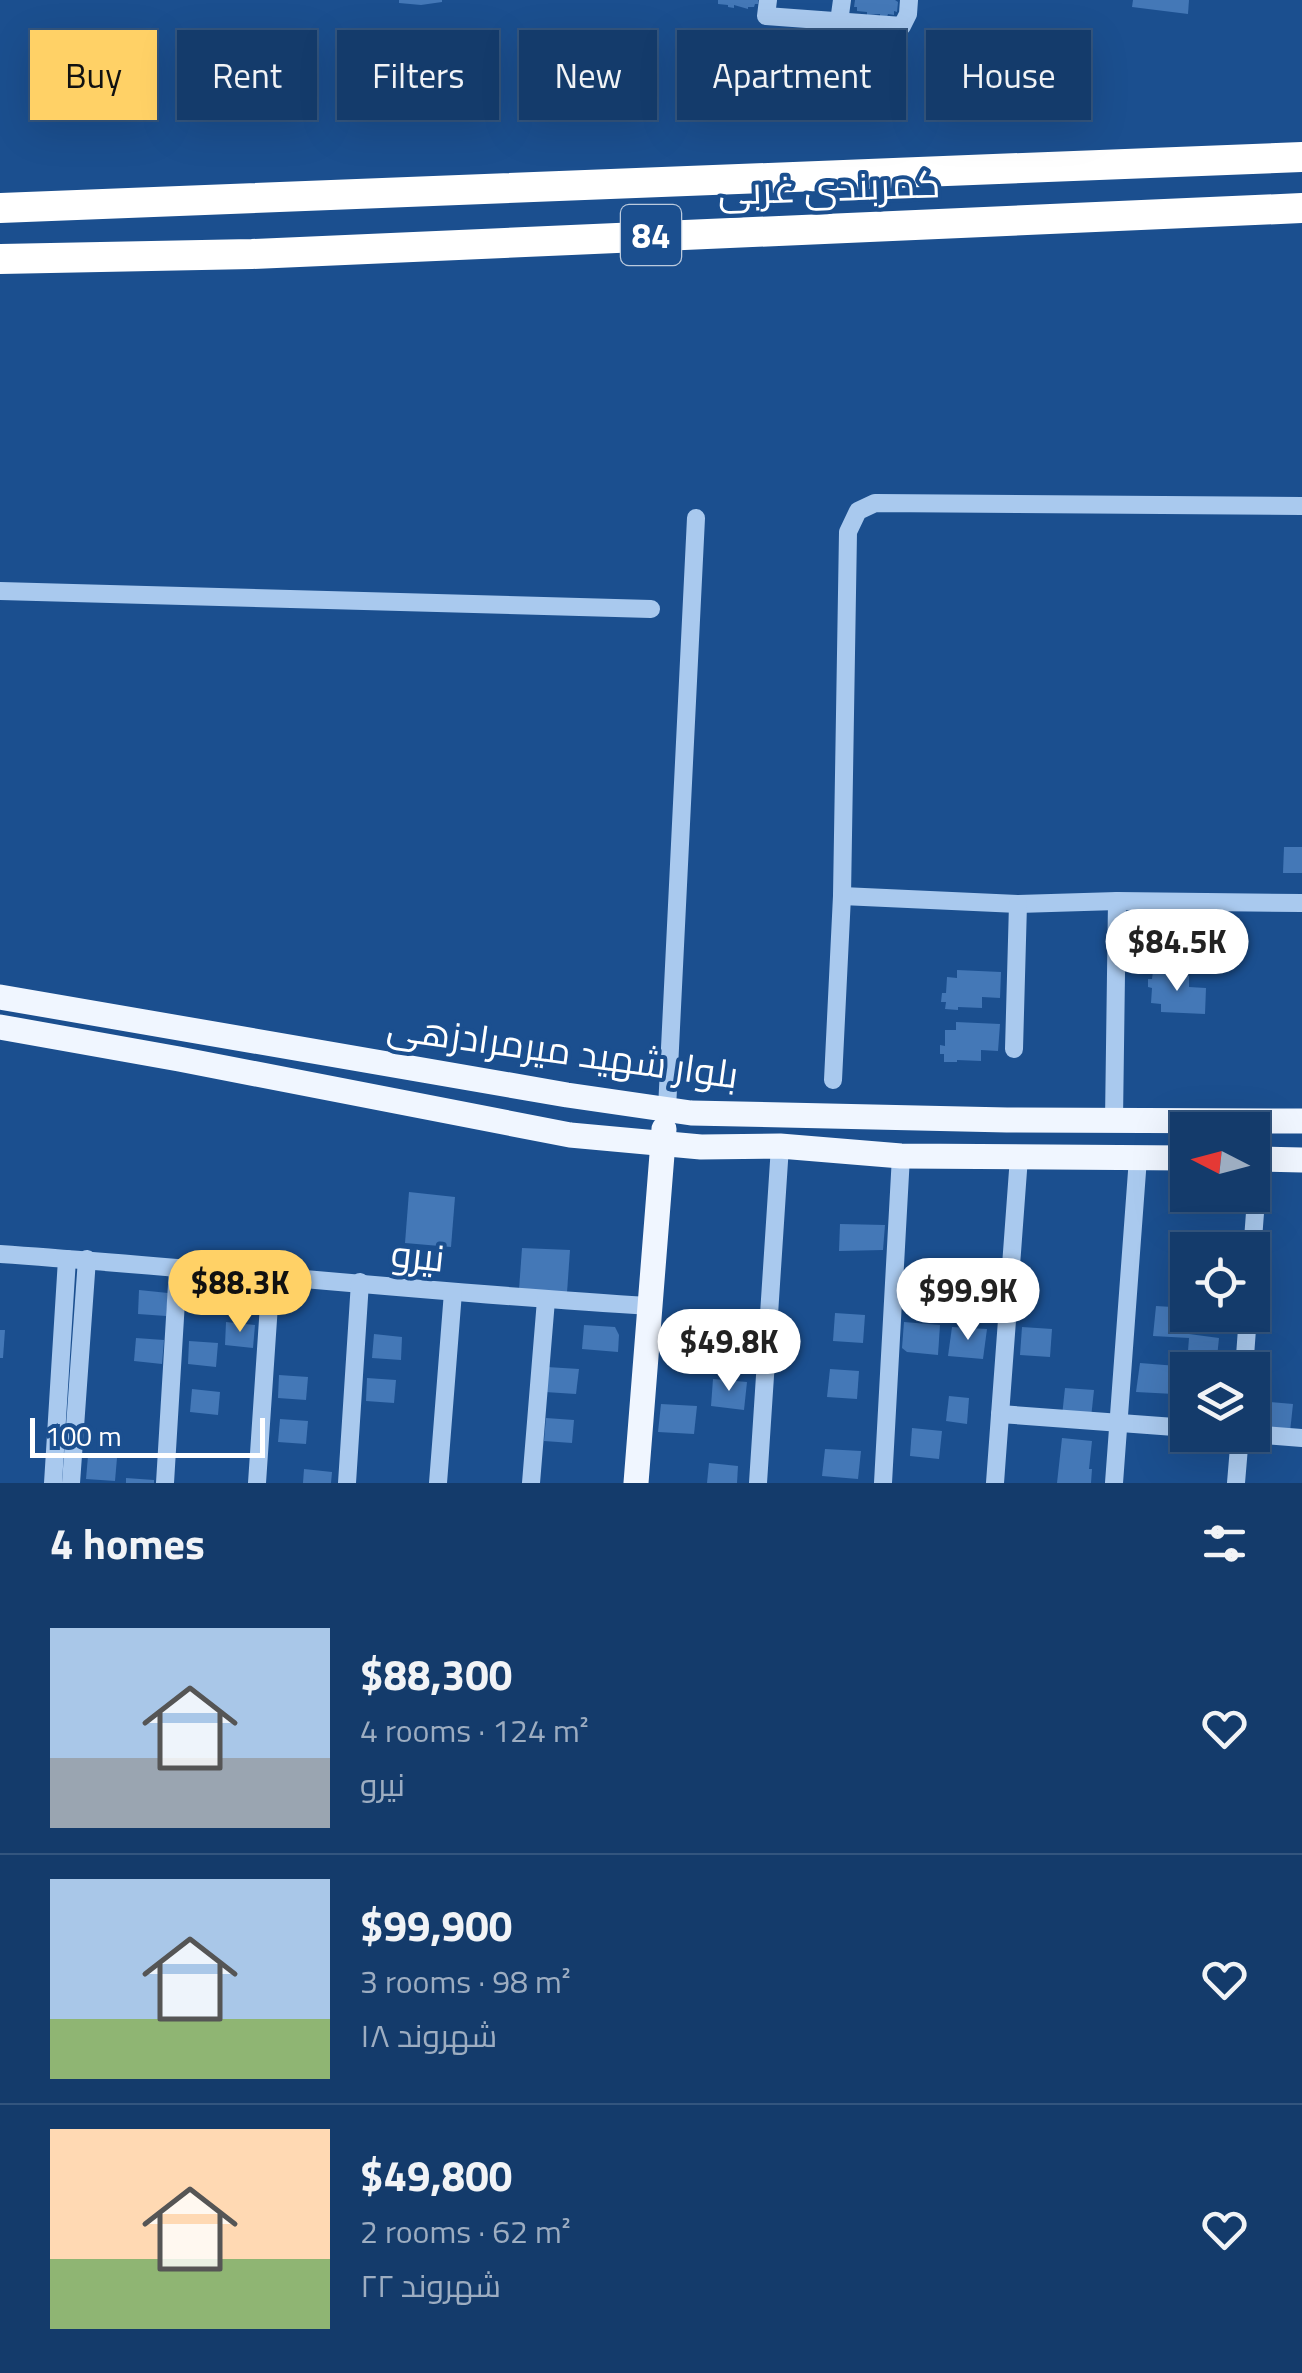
<!DOCTYPE html>
<html lang="en">
<head>
<meta charset="utf-8">
<style>
	body { margin:0; font-family:"Titillium Web",Cairo,sans-serif; background:#1d4271; color:#f1f3f6; height:100vh; display:flex; flex-direction:column; font-size:38px; white-space:nowrap }
	* { box-sizing:border-box; margin:0 }
	p { font-size:32px; color:#9dadc1 }
	.icon { flex:none; width:55px; height:55px; fill:none; stroke:currentColor; stroke-width:2; stroke-linecap:round; stroke-linejoin:round }
	.map { position:relative; height:1483px; overflow:hidden }
	.details { display:flex; flex-direction:column; background:#143b6b; flex:1 }
	.details>* { flex:none }
	.top-card { position:absolute; left:30px; top:30px; width:1242px; height:90px; display:flex; gap:20px }
	.needle { width:65px; rotate:276deg }
	.tools { position:absolute; left:1170px; top:1112px; display:grid; gap:20px }
	.tools a { display:grid; place-items:center; width:100px; height:100px; border-radius:0px; background:#143b6b; box-shadow:0 10px 40px #0002,0 0 0 2px #33557e; font-size:50px }
	.scale { position:absolute; left:30px; bottom:25px; width:235px; box-sizing:border-box; padding-left:10px; border:5px solid #fff; border-top:0; font-size:28px; line-height:35px; white-space:nowrap; color:#fff; -webkit-text-stroke:8px #1b4f8f; paint-order:stroke }
	.price { position:absolute; translate:-50% -85px; padding:0 22px; border-radius:35px; background:#fff; color:#222; font-size:32px; line-height:65px; filter:drop-shadow(0 2px 5px #0008) }
	.price::after { content:''; position:absolute; left:50%; top:60px; width:30px; height:22px; margin-left:-15px; background:inherit; clip-path:polygon(0 0,100% 0,50% 100%) }
	.price.on { background:#ffd166; color:#111 }
	ul { padding:0; list-style:none }
	li { display:flex; align-items:center; gap:30px; height:250px; padding:0 50px }
	li+li { border-top:2px solid #33557e }
	li span { display:grid; place-items:center; flex:none; width:280px; height:200px; border-radius:0px; color:#555 }
	li>.icon { margin-inline-start:auto }
	span .icon { width:120px; height:120px; fill:#fffc; stroke-width:1 }
	li b { font-size:42px }
	h2 { display:flex; justify-content:space-between; align-items:center; height:120px; padding:0 50px; font-size:42px }
	.pill { padding:0 35px; border-radius:0px; background:#143b6b; box-shadow:0 10px 40px #0002,0 0 0 2px #33557e; font-size:35px; line-height:90px }
	.pill.on { background:#ffd166; color:#111 }
	.map>svg:first-child { display:block }
	.building { fill:#4478b7 }
	.lines { fill:none; stroke-linecap:round; stroke-linejoin:round }
	.minor { stroke:#a9c9ee; stroke-width:18 }
	.major { stroke:#f0f6ff; stroke-width:25 }
	.highway { stroke:#fff; stroke-width:30 }
	.labels { text-anchor:middle; dominant-baseline:central; stroke-width:8; stroke-linejoin:round; paint-order:stroke }
	.shield { fill:#1b4f8f; stroke:#bbcadd; stroke-width:2.5 }
	.shield-label { font-size:35px; font-weight:bold; fill:#fff }
	.street-label { font-size:38px; fill:#fff; stroke:#1b4f8f }
</style>
</head>
<body>
<div class="map">
<svg width="1302" height="1483" viewBox="0 0 1302 1483">
	<rect width="100%" height="100%" fill="#1b4f8f"/>
	<g class="building">
		<polygon points="399,0 442,0 442,2 421,5 399,3"/>
		<polygon points="718,0 758,0 758,4 755,4 754,7 748,7 748,9 734,5 734,8 728,7 728,5 718,4"/>
		<polygon points="855,0 895,0 898,2 897,12 894,11 894,15 888,14 887,17 880,16 880,14 867,15 867,12 857,11 857,7 854,7"/>
		<polygon points="1133,0 1189,0 1188,14 1132,7"/>
		<polygon points="1284,847 1302,847 1302,873 1283,873"/>
		<polygon points="1152,923 1165,924 1165,927 1189,928 1188,938 1206,939 1204,965 1161,964 1161,956 1151,955 1152,939 1147,939 1148,930 1152,930"/>
		<polygon points="957,970 1001,972 1000,998 982,997 982,1008 958,1007 958,1010 945,1009 946,1002 941,1002 942,993 946,993 947,977 957,978"/>
		<polygon points="1153,971 1166,972 1166,975 1189,976 1189,987 1206,988 1205,1014 1161,1012 1161,1004 1151,1003 1152,988 1148,987 1148,979 1152,979"/>
		<polygon points="956,1022 1000,1024 998,1051 981,1050 981,1061 957,1060 957,1062 944,1062 944,1054 940,1054 940,1045 945,1046 945,1030 956,1030"/>
		<polygon points="409,1192 455,1197 451,1247 405,1243"/>
		<polygon points="840,1224 885,1225 883,1250 839,1251"/>
		<polygon points="522,1248 570,1250 567,1293 519,1290"/>
		<polygon points="139,1290 168,1293 166,1316 138,1314"/>
		<polygon points="1156,1306 1188,1308 1188,1315 1191,1315 1189,1334 1219,1338 1216,1367 1187,1364 1189,1338 1153,1336"/>
		<polygon points="718,1312 753,1316 751,1348 715,1345"/>
		<polygon points="835,1313 865,1315 863,1343 833,1341"/>
		<polygon points="226,1322 255,1325 253,1348 225,1345"/>
		<polygon points="904,1322 940,1325 938,1355 907,1352 902,1348"/>
		<polygon points="584,1325 615,1327 619,1335 618,1352 582,1349"/>
		<polygon points="952,1327 987,1329 983,1359 948,1356"/>
		<polygon points="1022,1327 1052,1329 1050,1357 1020,1355"/>
		<polygon points="0,1330 5,1330 3,1358 0,1358"/>
		<polygon points="374,1334 402,1337 401,1360 372,1358"/>
		<polygon points="136,1338 164,1340 162,1364 134,1361"/>
		<polygon points="189,1341 218,1343 216,1367 188,1364"/>
		<polygon points="1140,1363 1177,1366 1174,1394 1136,1392"/>
		<polygon points="547,1367 579,1369 576,1394 545,1392"/>
		<polygon points="830,1369 859,1371 857,1399 827,1397"/>
		<polygon points="279,1375 308,1377 306,1400 278,1398"/>
		<polygon points="367,1378 396,1380 394,1403 366,1401"/>
		<polygon points="713,1379 747,1382 744,1410 711,1406"/>
		<polygon points="1065,1388 1094,1390 1091,1418 1062,1416"/>
		<polygon points="192,1389 220,1392 218,1415 190,1412"/>
		<polygon points="949,1396 969,1398 967,1424 946,1421"/>
		<polygon points="1257,1401 1293,1404 1290,1432 1261,1430 1255,1423"/>
		<polygon points="661,1404 697,1406 694,1434 658,1432"/>
		<polygon points="546,1418 574,1420 572,1443 544,1441"/>
		<polygon points="280,1419 308,1421 306,1444 278,1442"/>
		<polygon points="912,1428 942,1431 939,1459 910,1456"/>
		<polygon points="1062,1438 1092,1441 1089,1469 1092,1469 1091,1483 1057,1483"/>
		<polygon points="825,1449 861,1451 858,1479 822,1476"/>
		<polygon points="88,1456 117,1458 115,1481 86,1479"/>
		<polygon points="709,1463 738,1466 737,1483 707,1483"/>
		<polygon points="304,1469 332,1472 331,1483 303,1483"/>
		<polygon points="126,1478 154,1480 154,1483 126,1483"/>
	</g>
	<g class="lines">
		<g class="minor">
			<polyline points="768,0 766,16 902,26 908,14 909,0"/>
			<polyline points="839,22 842,0"/>
			<polyline points="0,591 651,609"/>
			<polyline points="842,896 1018,904 1117,901 1302,903"/>
			<polyline points="1014,1049 1018,904"/>
			<polyline points="833,1080 842,896 848,532 858,511 875,503 1302,506"/>
			<polyline points="667,1109 696,518"/>
			<polyline points="1114,1120 1117,901"/>
			<polyline points="1252,1253 1259,1159"/>
			<path d="M0,1254C217,1269 433,1293 650,1306"/>
			<polyline points="1244,1370 1248,1315"/>
			<polyline points="1000,1414 1188,1428"/>
			<polyline points="1252,1434 1302,1438"/>
			<polyline points="53,1483 67,1259"/>
			<polyline points="71,1483 87,1259"/>
			<polyline points="165,1483 178,1268"/>
			<polyline points="257,1483 271,1275"/>
			<polyline points="347,1483 360,1282"/>
			<polyline points="438,1483 453,1292"/>
			<polyline points="531,1483 546,1300"/>
			<polyline points="758,1483 780,1146"/>
			<polyline points="883,1483 901,1156"/>
			<polyline points="995,1483 1019,1157"/>
			<polyline points="1114,1483 1138,1158"/>
			<polyline points="1236,1483 1240,1435"/>
		</g>
		<g class="major">
			<polyline points="0,997 567,1095 691,1113 1007,1120 1302,1121"/>
			<polyline points="0,1027 179,1059 570,1135 701,1147 780,1146 901,1156 1188,1158"/>
			<polyline points="1252,1159 1302,1160"/>
			<polyline points="636,1483 664,1129"/>
		</g>
		<g class="highway">
			<polyline points="0,208 1302,157"/>
			<polyline points="0,259 252,254 1302,208"/>
		</g>
	</g>
	<g class="labels">
		<rect class="shield" x="621" y="205" width="60" height="60" rx="8"/>
		<g class="shield-label">
			<text x="651" y="235">84</text>
		</g>
		<g class="street-label">
			<text transform="translate(829 187) rotate(-2)">کمربندی غربی</text>
			<text transform="translate(563 1050) rotate(8)">بلوار شهید میرمرادزهی</text>
			<text transform="translate(418 1255) rotate(6)">نیرو</text>
		</g>
	</g>
</svg>
<div class="tools">
<a><svg class="needle" viewBox="-14 -14 28 28"><path d="M0-13l5 13h-10z" fill="#e53935"/><path d="M0 13l5-13h-10z" fill="#9dadc1"/></svg></a>
<a><svg class="icon" aria-label="locate" viewBox="0 0 24 24"><circle cx="12" cy="12" r="6"/><path d="M12 2v4M12 18v4M2 12h4M18 12h4"/></svg></a>
<a><svg class="icon" aria-label="layers" viewBox="0 0 24 24"><path d="M12 4l9 5-9 5-9-5zM3 14l9 5 9-5"/></svg></a>
</div>
<div class="scale">100 m</div>
<b class="price" style="left:1177px;top:994px">$84.5K</b>
<b class="price on" style="left:240px;top:1335px">$88.3K</b>
<b class="price" style="left:968px;top:1343px">$99.9K</b>
<b class="price" style="left:729px;top:1394px">$49.8K</b>
<div class="top-card">
<a class="pill on">Buy</a>
<a class="pill">Rent</a>
<a class="pill">Filters</a>
<a class="pill">New</a>
<a class="pill">Apartment</a>
<a class="pill">House</a>
</div>
</div>
<section class="details">
<h2>4 homes<svg class="icon" aria-label="filters" viewBox="0 0 24 24"><path d="M4 7h16M4 17h16"/><circle cx="9" cy="7" r="2"/><circle cx="15" cy="17" r="2"/></svg></h2>
<ul>
<li><span style="background:linear-gradient(#a9c7e8 65%,#9aa5b1 0)"><svg class="icon" aria-label="home" viewBox="0 0 24 24"><path d="M3 11l9-7 9 7M6 9v11h12V9"/></svg></span><div><b>$88,300</b><p>4 rooms · 124 m²</p><p>نیرو</p></div><svg class="icon" aria-label="heart" viewBox="0 0 24 24"><path d="M12 20l-8-8c-3-5 5-10 8-4 3-6 11-1 8 4z"/></svg></li>
<li><span style="background:linear-gradient(#a9c7e8 70%,#8fb573 0)"><svg class="icon" aria-label="home" viewBox="0 0 24 24"><path d="M3 11l9-7 9 7M6 9v11h12V9"/></svg></span><div><b>$99,900</b><p>3 rooms · 98 m²</p><p>شهروند ۱۸</p></div><svg class="icon" aria-label="heart" viewBox="0 0 24 24"><path d="M12 20l-8-8c-3-5 5-10 8-4 3-6 11-1 8 4z"/></svg></li>
<li><span style="background:linear-gradient(#ffd9b3 65%,#8fb573 0)"><svg class="icon" aria-label="home" viewBox="0 0 24 24"><path d="M3 11l9-7 9 7M6 9v11h12V9"/></svg></span><div><b>$49,800</b><p>2 rooms · 62 m²</p><p>شهروند ۲۲</p></div><svg class="icon" aria-label="heart" viewBox="0 0 24 24"><path d="M12 20l-8-8c-3-5 5-10 8-4 3-6 11-1 8 4z"/></svg></li>
</ul>
</section>
</body>
</html>
